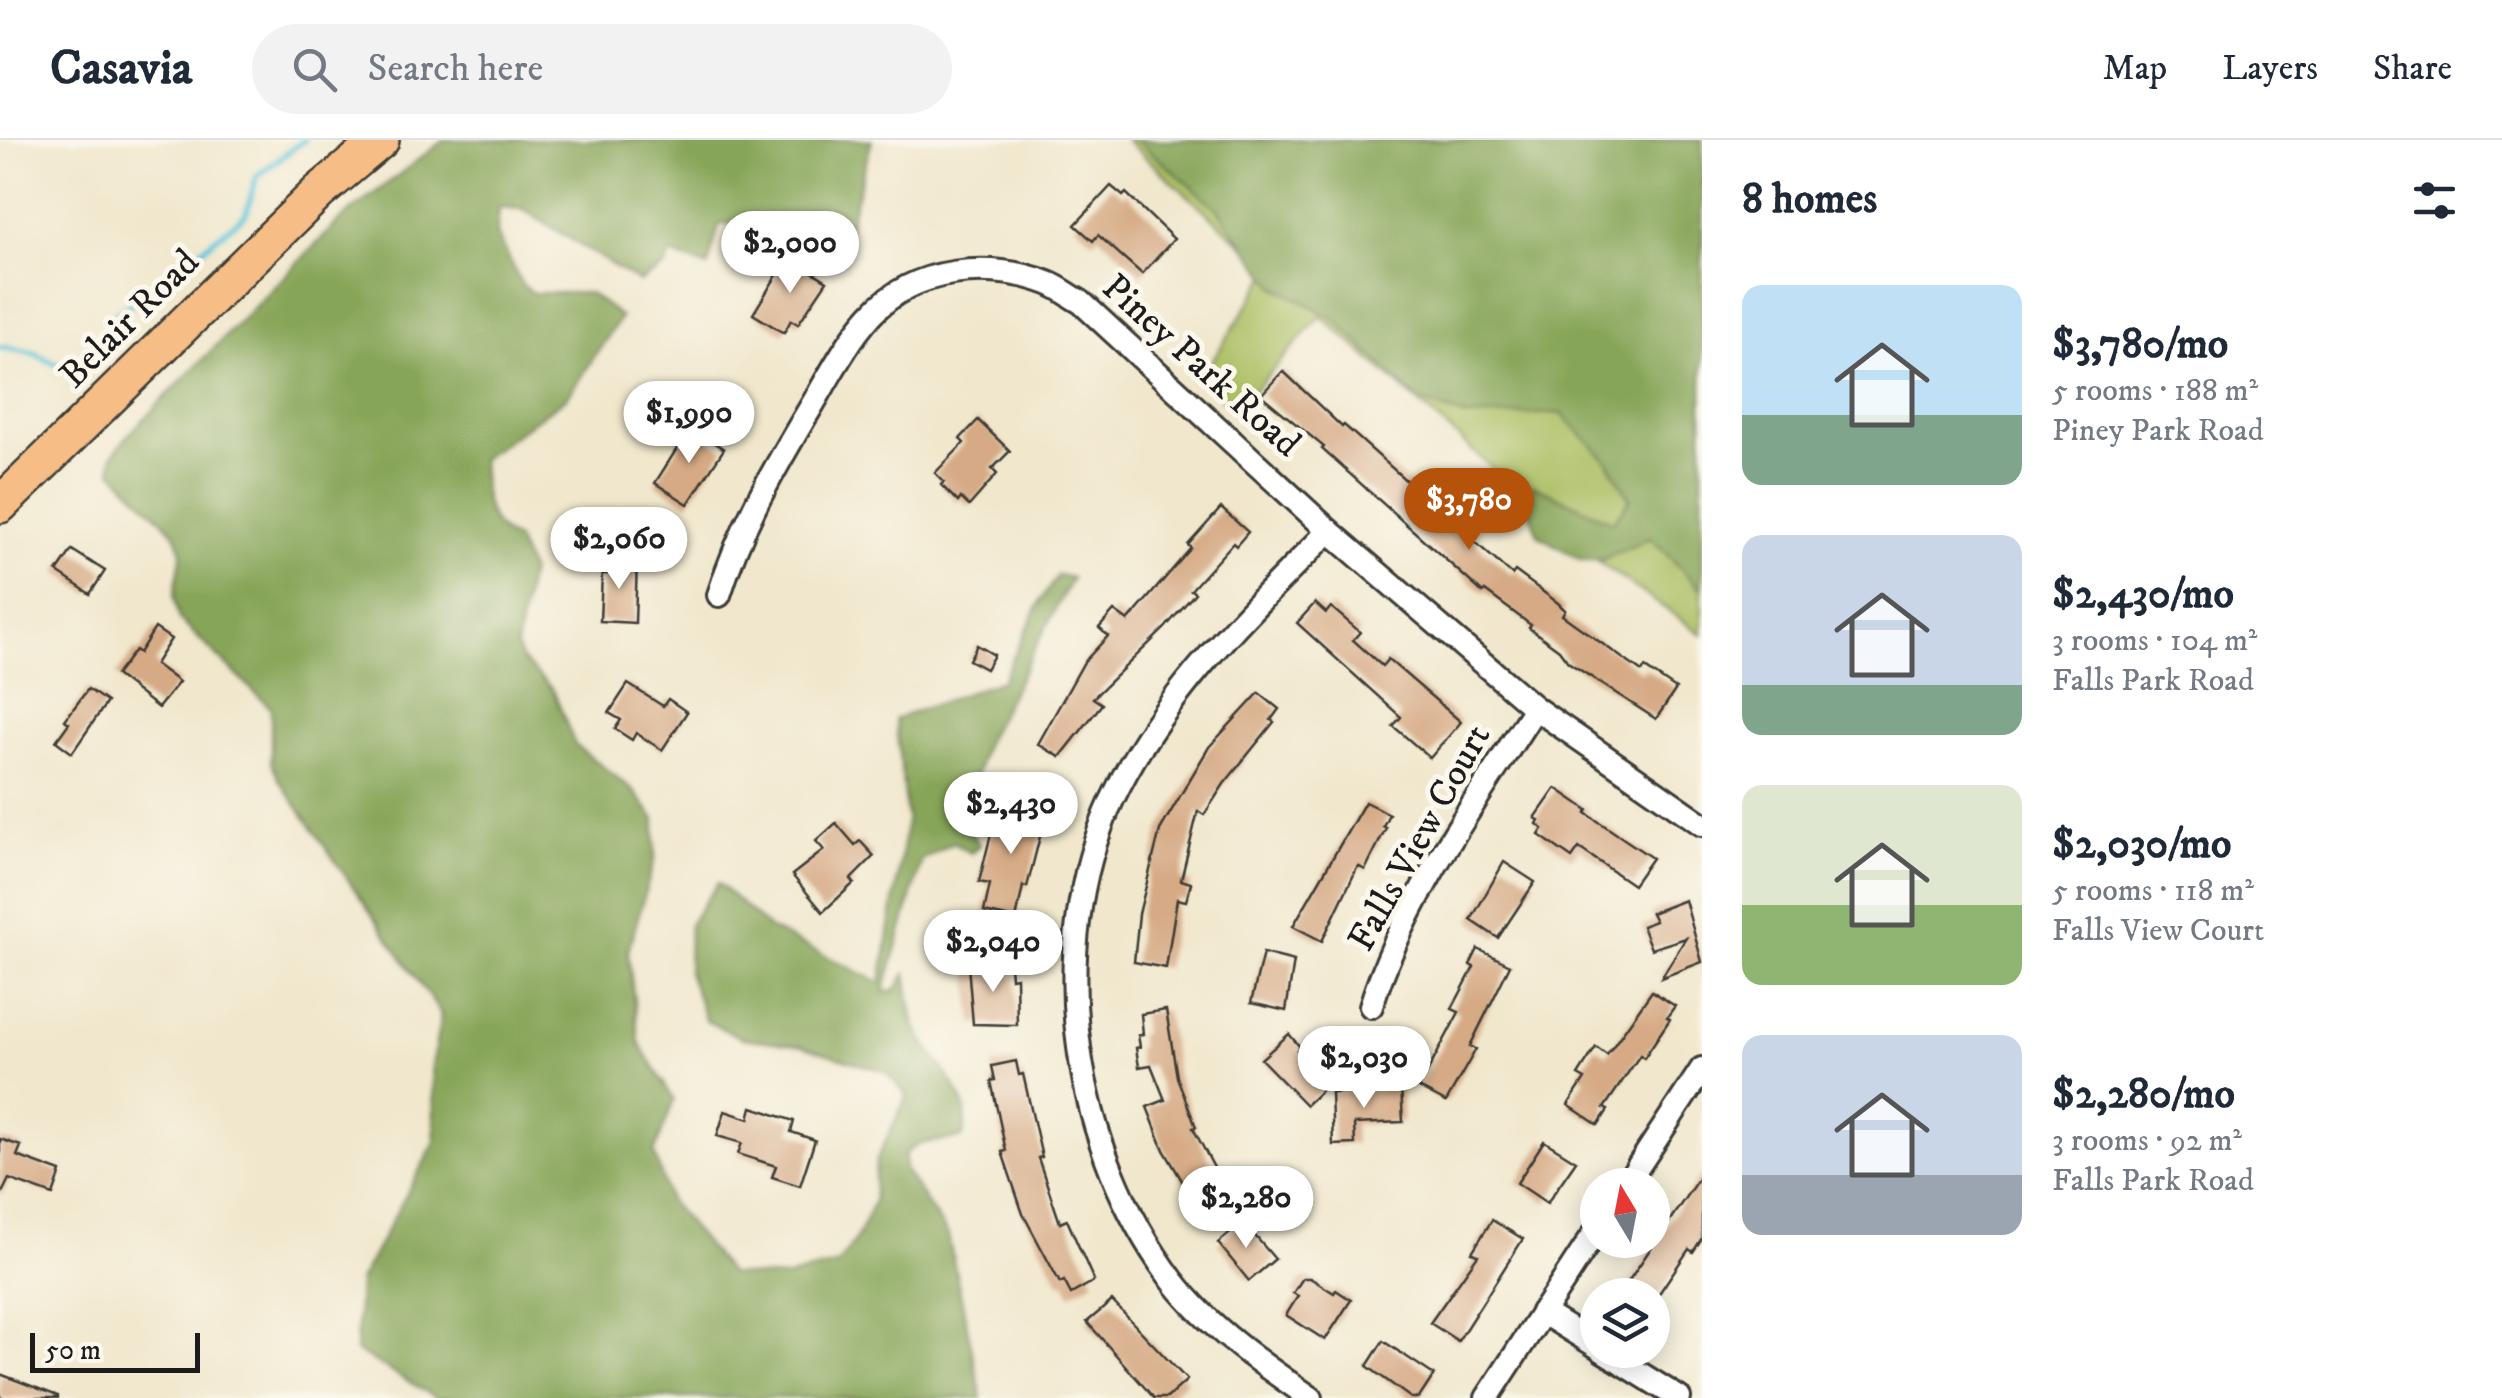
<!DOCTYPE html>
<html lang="en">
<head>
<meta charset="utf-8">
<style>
	body { margin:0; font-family:"IM FELL DW Pica",serif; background:#f2f2f3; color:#1f2937; height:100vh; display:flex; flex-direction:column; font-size:38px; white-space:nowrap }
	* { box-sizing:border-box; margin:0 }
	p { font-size:32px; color:#747a83 }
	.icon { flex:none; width:55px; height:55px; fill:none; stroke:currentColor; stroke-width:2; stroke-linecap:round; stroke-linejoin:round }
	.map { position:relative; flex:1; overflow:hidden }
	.panel { display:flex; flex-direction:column; background:#fff; width:800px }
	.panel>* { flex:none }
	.needle { width:65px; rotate:350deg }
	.controls { position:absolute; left:1580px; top:1028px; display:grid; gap:20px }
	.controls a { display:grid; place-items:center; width:90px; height:90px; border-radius:50%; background:#fff; box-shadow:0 5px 25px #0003; font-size:50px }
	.scale { position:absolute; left:30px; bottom:25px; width:170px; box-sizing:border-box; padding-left:10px; border:5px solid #1c1c1c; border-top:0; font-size:28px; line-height:35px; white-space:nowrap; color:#1c1c1c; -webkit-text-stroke:8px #fbf7ec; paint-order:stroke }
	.price { position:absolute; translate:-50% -85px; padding:0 22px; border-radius:35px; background:#fff; color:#222; font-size:32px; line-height:65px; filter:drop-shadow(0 2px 5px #0008) }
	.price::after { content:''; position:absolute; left:50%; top:60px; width:30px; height:22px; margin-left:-15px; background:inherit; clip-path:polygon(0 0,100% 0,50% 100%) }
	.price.current { background:#b45309; color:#fff }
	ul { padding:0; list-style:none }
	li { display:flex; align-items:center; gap:30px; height:250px; padding:0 40px }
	li span { display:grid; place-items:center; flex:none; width:280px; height:200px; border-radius:20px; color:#555 }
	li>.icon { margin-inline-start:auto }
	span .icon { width:120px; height:120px; fill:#fffc; stroke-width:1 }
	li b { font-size:42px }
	h2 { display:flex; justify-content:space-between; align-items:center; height:120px; padding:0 40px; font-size:42px }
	header { display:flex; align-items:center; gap:60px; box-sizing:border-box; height:140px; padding:0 50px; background:#fff; border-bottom:2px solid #e0e1e3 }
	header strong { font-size:48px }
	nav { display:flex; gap:55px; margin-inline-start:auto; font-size:35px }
	.search { width:700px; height:90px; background:#f2f2f3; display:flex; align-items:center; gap:25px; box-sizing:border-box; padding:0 35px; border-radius:55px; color:#747a83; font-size:38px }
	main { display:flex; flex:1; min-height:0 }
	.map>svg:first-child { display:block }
	.green { fill:#aabe62; stroke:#636d3f; stroke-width:2.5 }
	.forest { fill:#87a558; stroke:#52603a; stroke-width:2.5 }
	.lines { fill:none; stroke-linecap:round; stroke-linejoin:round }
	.stream { stroke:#5dc5d9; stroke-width:6 }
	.building { fill:#d6aa85 }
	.minor-casing { stroke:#3c3a36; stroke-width:28 }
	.highway-casing { stroke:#3c3a36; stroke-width:40 }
	.minor { stroke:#fff; stroke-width:22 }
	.highway { stroke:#f6be86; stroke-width:35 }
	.labels { text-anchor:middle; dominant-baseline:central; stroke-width:10; stroke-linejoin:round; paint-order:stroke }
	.street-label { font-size:38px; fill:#1c1c1c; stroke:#fbf7ec }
</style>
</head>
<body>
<header>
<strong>Casavia</strong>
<div class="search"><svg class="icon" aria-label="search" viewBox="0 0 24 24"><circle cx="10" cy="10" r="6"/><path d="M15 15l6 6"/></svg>Search here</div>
<nav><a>Map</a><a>Layers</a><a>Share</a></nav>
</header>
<main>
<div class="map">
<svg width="1702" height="1258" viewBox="0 0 1702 1258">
	<rect width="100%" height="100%" fill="#fbf7ec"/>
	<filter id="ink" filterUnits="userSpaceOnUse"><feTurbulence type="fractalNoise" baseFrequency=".01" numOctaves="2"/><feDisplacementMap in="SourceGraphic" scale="20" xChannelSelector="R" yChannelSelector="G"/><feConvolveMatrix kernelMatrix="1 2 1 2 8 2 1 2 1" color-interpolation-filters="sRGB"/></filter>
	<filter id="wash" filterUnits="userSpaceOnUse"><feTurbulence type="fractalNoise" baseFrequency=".0048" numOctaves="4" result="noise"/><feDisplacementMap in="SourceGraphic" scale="40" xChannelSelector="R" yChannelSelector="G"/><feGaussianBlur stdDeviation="2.25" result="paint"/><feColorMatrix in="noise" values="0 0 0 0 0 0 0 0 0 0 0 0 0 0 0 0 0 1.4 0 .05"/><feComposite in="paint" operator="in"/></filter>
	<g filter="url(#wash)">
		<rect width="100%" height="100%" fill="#f0e7cc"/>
		<polygon class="green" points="1126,0 1702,0 1702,494 1598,422 1321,176 1236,271 1200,239 1271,130"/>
		<g class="forest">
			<path d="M444,0H872L845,100L746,81L719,85L708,127L670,114L665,127L639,142L522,69L499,67L497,93L522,145L534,153H589L621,177L568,256L481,319C483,351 483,387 516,400L530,431L516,507L522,520L553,550L575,605L633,650L655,679V718L628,812L639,902L674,960L654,1013L669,1060L730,1134L784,1138L838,1124L858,1096L873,1063L876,1021L907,956L886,932L802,906L742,898L706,881L688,832L689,784L718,743L769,788L881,843L907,678L895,579L1002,540L1041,460L1058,435L1072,438L984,605L964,684L980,705L971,713L953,703L922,720L884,852L895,851L906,834C909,849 910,866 914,881C926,919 981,956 962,998L917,1004L905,1014V1030L948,1095L982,1258H437L356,1211L359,1141L435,1002L432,926L441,874L279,640L271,622V568L179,479L174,457L182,411L174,392L112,331V316L128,295L341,79Z"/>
			<polygon points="1136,0 1702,0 1702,450 1651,398 1601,420 1581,420 1538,395 1527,366 1533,345 1613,382 1630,359 1608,322 1561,273 1466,277 1419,261 1333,178 1276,147 1215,66"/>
		</g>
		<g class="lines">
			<polyline class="stream" points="0,207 34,213 68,230 88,229 109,204 114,174 143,157 246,74 257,36 304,0"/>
		</g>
		<g id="blocks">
			<g class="building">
				<polygon points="1111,46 1123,56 1126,53 1174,99 1142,134 1098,95 1093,101 1075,85"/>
				<polygon points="788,117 827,141 798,184 791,180 784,193 753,174"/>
				<polygon points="1283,231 1342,287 1344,285 1512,435 1515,431 1558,463 1565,470 1562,475 1642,532 1645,528 1676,549 1656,579 1568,522 1559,510 1529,488 1531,485 1485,451 1483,453 1322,309 1324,307 1261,255"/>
				<polygon points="978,280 1010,311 992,329 997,334 969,366 961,358 958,362 941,345 944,342 935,333 964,303 960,299"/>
				<polygon points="690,288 724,309 688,364 655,343"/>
				<polygon points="1221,368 1248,392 1236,406 1233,403 1191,450 1195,453 1165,488 1093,558 1102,564 1060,617 1038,604 1084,522 1108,496 1099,488 1114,471 1128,481 1191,408 1188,405"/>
				<polygon points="72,410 105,431 90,454 57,432"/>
				<polygon points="609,419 637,420 635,483 600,481 602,434 609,434"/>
				<polygon points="1315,463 1326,473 1331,467 1360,492 1353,500 1382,526 1388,519 1461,582 1430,618 1393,586 1401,577 1297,483"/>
				<polygon points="155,488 171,499 155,524 179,542 158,568 116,535 135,510 139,513"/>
				<polygon points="977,505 994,515 986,529 969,520"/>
				<polygon points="628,544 663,566 668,559 687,572 662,610 636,593 632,600 615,589 621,580 609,573"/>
				<polygon points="88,549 107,562 72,613 56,601 69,583 65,580"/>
				<polygon points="1259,553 1279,569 1271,580 1274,582 1224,644 1204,675 1198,671 1181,740 1191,743 1186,761 1177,759 1166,828 1134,822 1139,774 1160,690 1209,607"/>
				<polygon points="1556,648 1588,670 1586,673 1652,718 1633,745 1579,708 1572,718 1539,695 1543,689 1537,684 1539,680 1535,678"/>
				<polygon points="1011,662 1046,673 1027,747 1023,746 1016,779 984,772 990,744 979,742 998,666 1008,669"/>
				<polygon points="1365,662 1389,674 1383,686 1386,688 1365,730 1358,726 1322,801 1293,786"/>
				<polygon points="836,683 855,705 860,701 874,716 851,739 854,743 823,772 792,735 824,710 816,701"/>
				<polygon points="1504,722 1535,742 1498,798 1471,780"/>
				<polygon points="1685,760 1702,822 1661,838 1686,798 1651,809 1642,786 1655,781 1651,773"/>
				<polygon points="1478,809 1510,825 1470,906 1476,909 1446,962 1419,948 1459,872 1452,869 1474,827 1470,825"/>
				<polygon points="1263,813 1294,821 1286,871 1251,863"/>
				<polygon points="1010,824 1011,838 1016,837 1017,885 973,884 968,825"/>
				<polygon points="1652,851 1675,866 1667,877 1670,879 1644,918 1640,915 1604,968 1608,970 1598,985 1568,965 1585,939 1578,935 1596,907 1607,915"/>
				<polygon points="1166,870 1177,937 1196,987 1193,988 1230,1058 1201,1073 1164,1010 1147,967 1165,960 1151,925 1139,927 1136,908 1140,907 1138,895 1143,894 1141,874"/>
				<polygon points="1289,894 1300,907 1297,910 1328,944 1306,965 1261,919"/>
				<polygon points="1016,921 1019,935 1023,934 1042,1017 1038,1018 1060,1083 1067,1080 1094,1141 1071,1154 1064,1141 1060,1143 1023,1074 1002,1012 1006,1011 991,941 995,940 992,926"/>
				<polygon points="1401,946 1403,982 1354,984 1355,1004 1333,1005 1331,953 1384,950 1384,947"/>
				<polygon points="752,967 794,981 791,992 815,1000 800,1046 772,1037 776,1026 738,1014 742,1003 717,996 725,971 749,979"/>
				<polygon points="0,999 21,1006 17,1016 61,1032 53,1055 9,1039 0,1057"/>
				<polygon points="1544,1001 1576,1021 1547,1063 1517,1043"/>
				<polygon points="1702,1033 1702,1098 1693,1112 1689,1109 1658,1155 1619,1155"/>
				<polygon points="1492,1080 1523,1099 1458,1201 1430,1183 1478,1115 1472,1112"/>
				<polygon points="1243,1082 1275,1119 1249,1141 1218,1103"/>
				<polygon points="1303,1138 1310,1138 1334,1153 1336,1150 1351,1160 1325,1200 1286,1175 1298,1156 1293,1153"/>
				<polygon points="1112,1161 1187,1240 1167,1258 1154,1258 1087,1182"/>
				<polygon points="1383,1201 1434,1235 1419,1258 1411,1258 1367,1226"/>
				<polygon points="0,1234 58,1256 58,1258 0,1258"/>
			</g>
		</g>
	</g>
	<g filter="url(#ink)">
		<use href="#blocks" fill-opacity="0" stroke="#3c3a36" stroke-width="2.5"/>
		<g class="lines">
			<g class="minor-casing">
				<g id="minor">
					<path d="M719,455C740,388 769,338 805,277C826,243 844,205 871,175C914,127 990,121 1048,143C1059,147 1070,156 1081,162L1329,391L1535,568L1702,684"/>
					<path d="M1371,866C1405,758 1475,663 1535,568"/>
					<polyline points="1626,1045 1702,929"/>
					<polyline points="1542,1172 1598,1207"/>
					<polyline points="1602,1210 1679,1258"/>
					<path d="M1311,1258C1263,1225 1209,1188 1173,1141C1074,1010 1042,812 1112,660C1161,555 1249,472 1329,391"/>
					<polyline points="1487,1258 1598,1088"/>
				</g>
			</g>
			<g class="highway-casing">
				<polyline id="highway" points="0,365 319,52 381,0"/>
			</g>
			<use href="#minor" class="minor"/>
			<use href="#highway" class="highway"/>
		</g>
	</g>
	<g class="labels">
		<g class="street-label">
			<text transform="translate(130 179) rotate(-45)">Belair Road</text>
			<text transform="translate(1201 226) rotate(42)">Piney Park Road</text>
			<text transform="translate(1420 698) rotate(-61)">Falls View Court</text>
		</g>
	</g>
</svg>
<div class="controls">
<a><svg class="needle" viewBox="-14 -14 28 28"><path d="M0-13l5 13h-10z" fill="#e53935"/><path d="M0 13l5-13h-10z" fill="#747a83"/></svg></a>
<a><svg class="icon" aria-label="layers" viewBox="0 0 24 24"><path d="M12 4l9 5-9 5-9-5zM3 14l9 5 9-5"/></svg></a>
</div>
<div class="scale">50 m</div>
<b class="price" style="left:790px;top:156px">$2,000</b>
<b class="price" style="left:689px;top:326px">$1,990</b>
<b class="price current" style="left:1469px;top:413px">$3,780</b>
<b class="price" style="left:619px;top:452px">$2,060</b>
<b class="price" style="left:1011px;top:717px">$2,430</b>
<b class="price" style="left:993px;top:855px">$2,040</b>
<b class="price" style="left:1364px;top:971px">$2,030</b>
<b class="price" style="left:1246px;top:1111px">$2,280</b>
</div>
<section class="panel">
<h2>8 homes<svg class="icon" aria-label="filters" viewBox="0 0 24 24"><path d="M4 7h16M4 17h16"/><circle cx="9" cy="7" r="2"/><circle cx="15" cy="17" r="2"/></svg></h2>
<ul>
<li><span style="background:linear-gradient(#bfe0f5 65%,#7fa58c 0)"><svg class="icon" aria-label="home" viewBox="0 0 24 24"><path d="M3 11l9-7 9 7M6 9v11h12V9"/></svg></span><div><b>$3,780/mo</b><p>5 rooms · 188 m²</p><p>Piney Park Road</p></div></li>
<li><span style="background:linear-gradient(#c9d6e8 75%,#7fa58c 0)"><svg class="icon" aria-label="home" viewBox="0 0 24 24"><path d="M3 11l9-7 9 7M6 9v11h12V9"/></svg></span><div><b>$2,430/mo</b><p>3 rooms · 104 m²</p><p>Falls Park Road</p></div></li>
<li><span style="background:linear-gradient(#dfe7d0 60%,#8fb573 0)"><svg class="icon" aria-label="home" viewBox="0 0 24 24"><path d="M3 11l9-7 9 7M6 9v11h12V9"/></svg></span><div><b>$2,030/mo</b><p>5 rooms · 118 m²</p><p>Falls View Court</p></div></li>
<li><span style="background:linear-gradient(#c9d6e8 70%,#9aa5b1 0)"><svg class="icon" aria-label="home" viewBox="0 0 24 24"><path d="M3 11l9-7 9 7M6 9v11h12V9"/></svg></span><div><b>$2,280/mo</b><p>3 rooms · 92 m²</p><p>Falls Park Road</p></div></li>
</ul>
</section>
</main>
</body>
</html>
